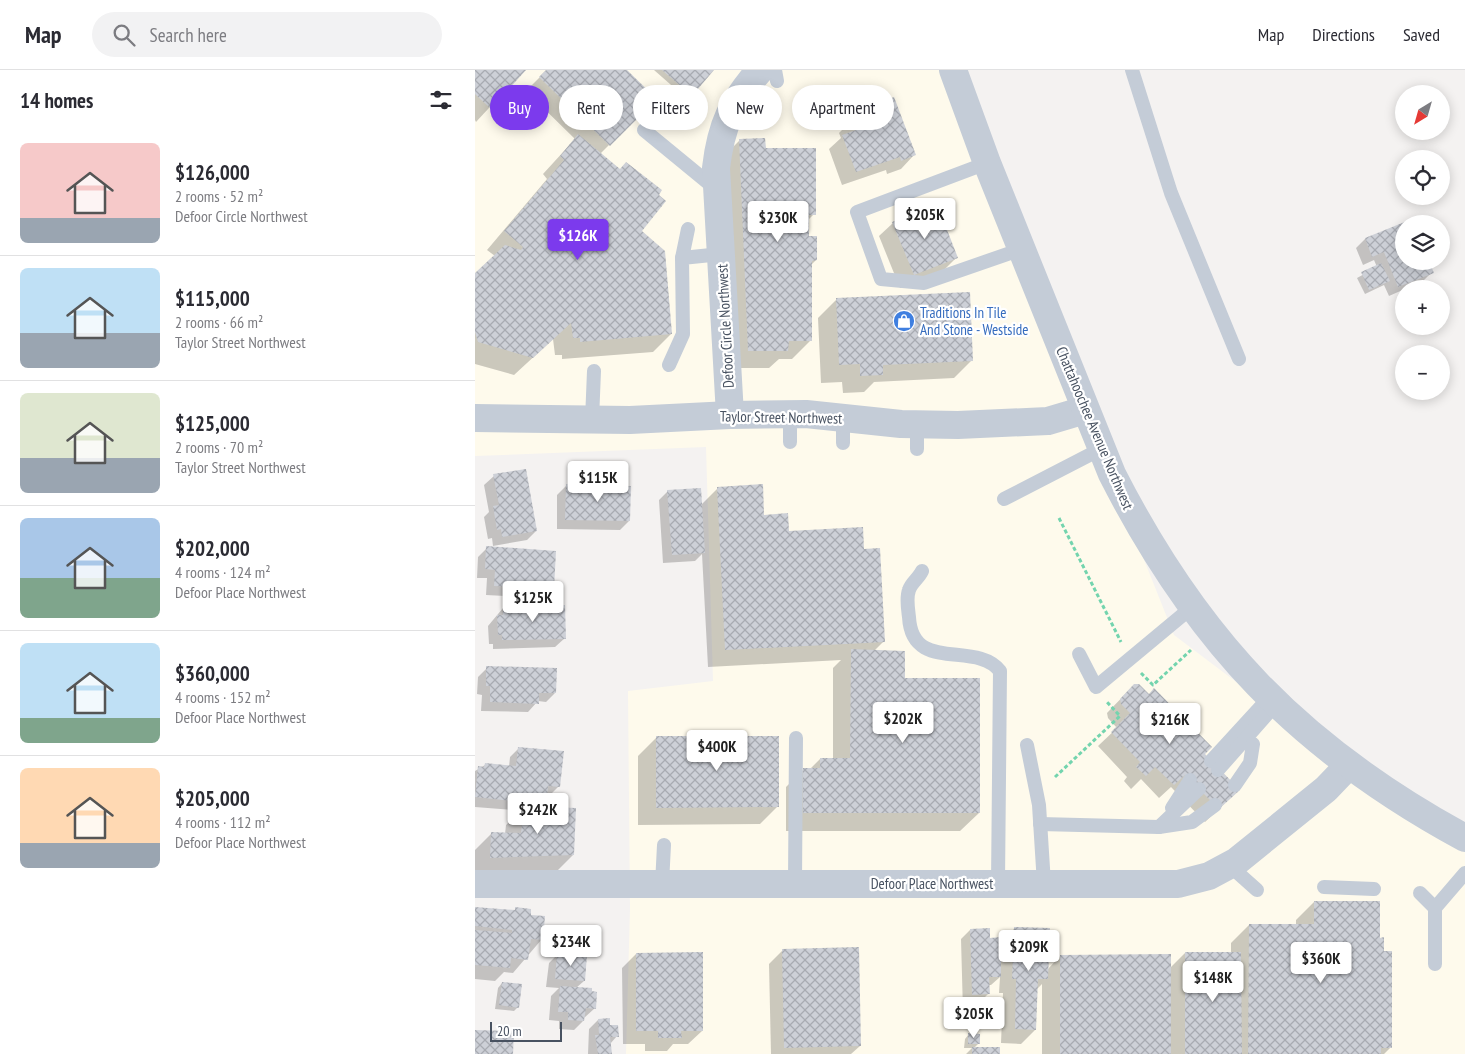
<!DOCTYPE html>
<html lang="en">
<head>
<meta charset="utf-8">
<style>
	body { margin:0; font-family:"PT Sans Narrow",sans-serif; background:#f2f2f3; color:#2b2b33; height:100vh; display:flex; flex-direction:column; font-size:19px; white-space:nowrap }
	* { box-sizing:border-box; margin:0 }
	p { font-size:16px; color:#7c7c81 }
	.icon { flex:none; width:28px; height:28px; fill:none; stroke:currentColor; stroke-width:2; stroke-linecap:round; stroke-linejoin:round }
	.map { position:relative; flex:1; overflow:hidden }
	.panel { display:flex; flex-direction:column; background:#fff; width:475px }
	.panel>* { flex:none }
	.hud { position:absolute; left:15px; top:15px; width:475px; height:45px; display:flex; gap:10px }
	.needle { width:32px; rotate:217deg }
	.fabs { position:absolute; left:920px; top:15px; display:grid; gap:10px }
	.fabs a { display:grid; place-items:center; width:55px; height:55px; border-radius:50%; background:#fff; box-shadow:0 2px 12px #0003; font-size:25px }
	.scale { position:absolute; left:15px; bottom:12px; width:72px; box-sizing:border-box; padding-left:5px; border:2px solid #485261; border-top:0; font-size:14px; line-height:18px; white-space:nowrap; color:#485261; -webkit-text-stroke:4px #fff; paint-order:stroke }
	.price { position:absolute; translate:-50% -42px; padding:0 11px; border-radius:5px; background:#fff; color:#222; font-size:16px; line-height:32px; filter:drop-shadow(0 1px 2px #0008) }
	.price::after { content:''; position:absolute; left:50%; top:30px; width:15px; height:11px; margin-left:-8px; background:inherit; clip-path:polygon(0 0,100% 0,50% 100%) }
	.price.current { background:#7c3aed; color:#fff }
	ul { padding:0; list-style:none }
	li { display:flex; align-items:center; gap:15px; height:125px; padding:0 20px }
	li+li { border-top:1px solid #e1e1e2 }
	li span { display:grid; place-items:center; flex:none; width:140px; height:100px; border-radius:8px; color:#555 }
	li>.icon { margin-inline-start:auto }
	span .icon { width:60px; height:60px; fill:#fffc; stroke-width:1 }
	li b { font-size:21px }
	h2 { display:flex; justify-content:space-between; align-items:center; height:60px; padding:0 20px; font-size:21px }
	.pill { padding:0 18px; border-radius:22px; background:#fff; box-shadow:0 2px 12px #0003; font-size:18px; line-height:45px }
	.pill.current { background:#7c3aed; color:#fff }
	header { display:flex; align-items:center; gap:30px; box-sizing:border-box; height:70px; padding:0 25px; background:#fff; border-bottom:1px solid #e1e1e2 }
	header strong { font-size:24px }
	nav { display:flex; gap:28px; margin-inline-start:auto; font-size:18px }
	.search { width:350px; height:45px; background:#f2f2f3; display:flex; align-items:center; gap:12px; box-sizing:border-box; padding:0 18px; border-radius:28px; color:#7c7c81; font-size:19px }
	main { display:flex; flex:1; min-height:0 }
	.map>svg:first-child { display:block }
	.commercial { fill:#fefaec }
	.shadow { fill:#0003 }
	.building { fill:url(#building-cross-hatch) }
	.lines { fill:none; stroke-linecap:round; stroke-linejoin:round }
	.path { stroke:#73d4ae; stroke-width:3; stroke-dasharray:4 2.5; stroke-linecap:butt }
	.service { stroke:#c4ccd7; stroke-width:14 }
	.minor { stroke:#c4ccd7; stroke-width:28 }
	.tertiary { stroke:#c4ccd7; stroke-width:28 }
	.labels { text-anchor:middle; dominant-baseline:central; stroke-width:4.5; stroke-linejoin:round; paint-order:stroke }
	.shop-label { font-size:15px; fill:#366cbe; stroke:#fff; text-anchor:start }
	.street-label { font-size:15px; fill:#485261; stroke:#fff }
</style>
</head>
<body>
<header>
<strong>Map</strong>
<div class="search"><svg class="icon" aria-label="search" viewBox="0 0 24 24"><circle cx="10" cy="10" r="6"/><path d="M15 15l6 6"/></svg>Search here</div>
<nav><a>Map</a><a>Directions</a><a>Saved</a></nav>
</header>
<main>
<section class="panel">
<h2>14 homes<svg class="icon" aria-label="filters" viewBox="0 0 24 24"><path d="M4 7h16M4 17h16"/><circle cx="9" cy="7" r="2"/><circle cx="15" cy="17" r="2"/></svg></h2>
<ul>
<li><span style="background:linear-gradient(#f6c9c9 75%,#9aa5b1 0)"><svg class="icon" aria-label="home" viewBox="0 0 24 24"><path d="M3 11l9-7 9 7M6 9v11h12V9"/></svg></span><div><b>$126,000</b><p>2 rooms · 52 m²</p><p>Defoor Circle Northwest</p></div></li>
<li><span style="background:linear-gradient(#bfe0f5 65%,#9aa5b1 0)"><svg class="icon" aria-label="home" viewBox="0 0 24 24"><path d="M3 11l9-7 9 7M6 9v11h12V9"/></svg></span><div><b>$115,000</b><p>2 rooms · 66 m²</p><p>Taylor Street Northwest</p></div></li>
<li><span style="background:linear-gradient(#dfe7d0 65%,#9aa5b1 0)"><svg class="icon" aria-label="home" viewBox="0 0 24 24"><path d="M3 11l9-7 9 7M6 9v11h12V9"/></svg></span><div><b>$125,000</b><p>2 rooms · 70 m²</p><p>Taylor Street Northwest</p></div></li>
<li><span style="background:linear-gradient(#a9c7e8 60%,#7fa58c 0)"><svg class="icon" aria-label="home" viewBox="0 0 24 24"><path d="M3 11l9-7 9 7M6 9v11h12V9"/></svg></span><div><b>$202,000</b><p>4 rooms · 124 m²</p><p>Defoor Place Northwest</p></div></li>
<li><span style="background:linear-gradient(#bfe0f5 75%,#7fa58c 0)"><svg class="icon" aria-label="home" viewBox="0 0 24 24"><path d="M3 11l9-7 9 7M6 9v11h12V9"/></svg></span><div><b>$360,000</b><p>4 rooms · 152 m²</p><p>Defoor Place Northwest</p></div></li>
<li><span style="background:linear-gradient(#ffd9b3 75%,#9aa5b1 0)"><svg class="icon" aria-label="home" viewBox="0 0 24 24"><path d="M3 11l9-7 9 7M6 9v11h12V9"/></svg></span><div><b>$205,000</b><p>4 rooms · 112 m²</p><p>Defoor Place Northwest</p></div></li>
</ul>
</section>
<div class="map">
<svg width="990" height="984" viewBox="0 0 990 984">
	<defs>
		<pattern id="building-cross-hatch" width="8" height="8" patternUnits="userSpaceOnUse" patternTransform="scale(1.25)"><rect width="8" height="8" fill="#cdd0d7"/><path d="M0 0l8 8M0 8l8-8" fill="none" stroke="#a8abb2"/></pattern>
	</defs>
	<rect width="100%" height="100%" fill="#f4f2f1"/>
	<polygon class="commercial" points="0,0 474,0 699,565 912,726 990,768 990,984 151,984 155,839 153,621 238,611 231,377 0,386"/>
	<g class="shadow">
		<polygon points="0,0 49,0 1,52 0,50"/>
		<polygon points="72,0 151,0 180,29 125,84 165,161 196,264 178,282 87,289 87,285 80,285 78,269 39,305 0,294 0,205 20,186 12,180 72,109 68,104 100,69 51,21"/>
		<polygon points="179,0 238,0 212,29"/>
		<polygon points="386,41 439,85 426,99 412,104 411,100 367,115 354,79 366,68 364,63"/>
		<polygon points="265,70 289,79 339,144 333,150 333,167 341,190 335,196 335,271 317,289 304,289 294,298 255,298 247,88"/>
		<polygon points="937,150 929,154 929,191 957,202 948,211 914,226 909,215 890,224 882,208 902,197 899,190 888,195 881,178 890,169"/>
		<polygon points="418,153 482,187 468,201 425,218 404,166"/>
		<polygon points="361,230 497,290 479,308 399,312 389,322 368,323 367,312 346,313 343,248"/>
		<polygon points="19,406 61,461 52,470 18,476 17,468 13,469 9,447 14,442 9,415"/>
		<polygon points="91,416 154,451 145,460 82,459 82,425"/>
		<polygon points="243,418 312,462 388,481 409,571 399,581 428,610 504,743 485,761 311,761 311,717 329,699 335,699 345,689 358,689 358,598 366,590 233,597 227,484 220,491 188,493 184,430 193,421 226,435"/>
		<polygon points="12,478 78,519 69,528 11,525 12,508 2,508 3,487"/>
		<polygon points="28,538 90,568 80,577 18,579 18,574 14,574 13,556"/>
		<polygon points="12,598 80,623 71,632 63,631 53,642 6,641 7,625 2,624 3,607"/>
		<polygon points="659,615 674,625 728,684 749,734 730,752 696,717 684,728 666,709 656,719 649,711 652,707 623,676 642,658 633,648 632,643"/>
		<polygon points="181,668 303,736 285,754 163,755 163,686"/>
		<polygon points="44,678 84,716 75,725 71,725 61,738 98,785 80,803 0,805 0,780 17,763 30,764 31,755 51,736 42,735 37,740 0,737 0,701 10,695 34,697 35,687"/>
		<polygon points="839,832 904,869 916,977 909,984 567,984 567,914 562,919 560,960 546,974 526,973 528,923 524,923 525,907 516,915 513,915 513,924 507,930 513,938 509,942 493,942 493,933 491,933 490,942 488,942 486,869 495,860 524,874 540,858 573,899 585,886 694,899 710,883 756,883 756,873 774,855 821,855 821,850"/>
		<polygon points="0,838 38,841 41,839 54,846 67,869 38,903 29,902 20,911 0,909"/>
		<polygon points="308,880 385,976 376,984 296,984 294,894"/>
		<polygon points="83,884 109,911 101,918 116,922 120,938 109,948 108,951 99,960 84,959 84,951 74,950 76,926 84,918 71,917 74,893"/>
		<polygon points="161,884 227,961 213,974 198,974 192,981 170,981 170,974 148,974 147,898"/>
		<polygon points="27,913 43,937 39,941 20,939 23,918"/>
		<polygon points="123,950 134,956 142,966 135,974 135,984 113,984 114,959"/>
		<polygon points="494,964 503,974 499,978 524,984 491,984 497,978 489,978 490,969"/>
	</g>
	<g class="building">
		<polygon points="0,0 51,0 16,39 0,24"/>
		<polygon points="71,0 152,0 182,29 135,76 64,7"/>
		<polygon points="187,0 239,0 217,26"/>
		<polygon points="419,27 441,85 426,91 425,87 381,102 367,65 381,60 377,48 387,45 386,40"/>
		<polygon points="103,64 145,99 151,92 187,120 184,125 191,131 167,161 190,181 197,264 105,272 105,268 98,268 96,253 58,288 3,272 0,262 0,203 30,175 46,180 48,177 29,161 89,90 85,86"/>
		<polygon points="290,68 291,78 341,78 341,145 334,145 334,166 342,166 342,190 337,191 337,271 314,271 313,281 273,281 264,69"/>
		<polygon points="462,134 483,188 439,205 417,152"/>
		<polygon points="937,149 939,154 929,154 929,191 954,191 959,203 923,217 909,182 897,187 890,168"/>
		<polygon points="906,193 915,211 894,220 886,202"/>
		<polygon points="495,222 498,291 408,295 408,305 385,306 385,294 364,295 361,228"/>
		<polygon points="51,399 62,461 27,467 26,459 22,460 18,436 24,435 18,404"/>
		<polygon points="91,414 156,416 155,451 90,450"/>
		<polygon points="288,414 289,445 313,443 314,461 388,457 389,479 405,478 410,572 250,580 242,417"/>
		<polygon points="226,418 230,483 197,485 192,420"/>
		<polygon points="11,476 81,481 79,519 19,516 20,500 10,499"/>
		<polygon points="90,535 91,569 27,570 27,565 23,565 22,545 28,545 28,537"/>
		<polygon points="376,579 430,581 430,608 505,608 505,743 328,743 328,698 345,698 345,688 375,688"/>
		<polygon points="11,596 82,598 81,623 64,623 64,634 15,632 15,616 11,616"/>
		<polygon points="659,614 664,614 674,624 679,618 737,677 730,684 765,720 744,739 710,705 699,715 680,697 671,706 661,697 665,692 636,662 655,643 646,634 645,629"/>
		<polygon points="181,666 304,666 304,737 181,738"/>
		<polygon points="43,677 89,681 85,717 73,716 72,728 48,726 47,732 0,727 3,696 9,697 10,693 41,696"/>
		<polygon points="49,736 101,738 99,785 15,788 16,762 46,763"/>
		<polygon points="839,831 905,831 905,868 909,867 909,881 917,881 917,978 906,978 906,984 773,984 774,854 839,854"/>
		<polygon points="0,837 40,840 40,837 56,839 56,845 70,846 68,870 56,869 53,890 36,888 35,898 0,895 0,860 37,863 37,860 0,856"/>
		<polygon points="539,857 575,858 573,909 563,909 561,960 540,959 541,909 537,909"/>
		<polygon points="515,858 515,868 526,867 526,907 514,907 515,924 497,925 495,859"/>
		<polygon points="384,877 386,976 309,978 307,879"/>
		<polygon points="228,882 228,961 206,961 207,968 183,968 183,961 161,961 161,883"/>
		<polygon points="710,882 766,882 767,984 710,984"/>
		<polygon points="82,883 112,885 110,911 80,909"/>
		<polygon points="696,884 696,984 585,984 585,885"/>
		<polygon points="27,912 47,914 44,938 24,935"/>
		<polygon points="85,916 117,918 117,921 122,922 121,939 111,938 109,951 93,950 93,942 83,942"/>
		<polygon points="492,929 515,929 514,938 492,938"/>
		<polygon points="135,948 135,955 143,955 144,967 135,967 137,984 123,984 120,965 124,965 123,949"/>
		<polygon points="0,960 39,961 38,984 0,984"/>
		<polygon points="493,963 505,964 505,974 493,974"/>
		<rect x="497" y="977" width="28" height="7"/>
	</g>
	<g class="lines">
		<g class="path">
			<polyline points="584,448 646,572"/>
			<polyline points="666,603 678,615 716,580"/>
			<polyline points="580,707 645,646 632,632"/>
		</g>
		<g class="service">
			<polyline points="300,0 302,11"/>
			<polyline points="657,0 696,123 764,289"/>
			<polyline points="169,60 242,120"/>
			<polyline points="512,93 382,142 406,209 449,213 547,179"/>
			<polyline points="207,188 213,159"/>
			<polyline points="194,295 208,264 207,188 246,184"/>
			<polyline points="315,344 315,372"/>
			<polyline points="368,348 368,373"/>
			<polyline points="117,350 119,301"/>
			<polyline points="442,354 442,379"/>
			<polyline points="529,429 626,379"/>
			<path d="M447,501C444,508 436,513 434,520C431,528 433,539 434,547C437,604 501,570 525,601L523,813"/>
			<polyline points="604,584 621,617 716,538"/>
			<polyline points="552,675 564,735 569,814"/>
			<polyline points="736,691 791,631"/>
			<polyline points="743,700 801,634"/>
			<polyline points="760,715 775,693 778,674"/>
			<polyline points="697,738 715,710"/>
			<polyline points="565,754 684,757 724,719"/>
			<polyline points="684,757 717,752 740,735"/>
			<polyline points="754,795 782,820"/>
			<polyline points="187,814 189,775"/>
			<polyline points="320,814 321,668"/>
			<polyline points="849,817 899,819"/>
			<polyline points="945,823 960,838"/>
			<polyline points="960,894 960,838 990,803"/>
		</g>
		<g class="minor">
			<path d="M255,345L241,98C246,55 257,32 285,0"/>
			<polyline points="0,348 155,350 255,345 331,344 426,354 483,355 573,351 610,340"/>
			<polyline points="0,814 703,814 734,806 762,791 851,719 873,696"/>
		</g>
		<path class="tertiary" d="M478,0L512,93L637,404C722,571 824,678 990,768"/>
	</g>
	<defs>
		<g id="shop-disc" transform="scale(1.125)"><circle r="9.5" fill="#3f7fe0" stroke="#fff"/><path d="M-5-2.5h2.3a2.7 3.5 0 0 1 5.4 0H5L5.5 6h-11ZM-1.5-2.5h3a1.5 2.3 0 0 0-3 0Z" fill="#fff"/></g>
	</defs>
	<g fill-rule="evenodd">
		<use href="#shop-disc" x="429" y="251"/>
	</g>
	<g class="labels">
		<g class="shop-label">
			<text x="445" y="242">Traditions In Tile<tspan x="445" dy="17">And Stone - Westside</tspan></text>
		</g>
		<g class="street-label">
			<text transform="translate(250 256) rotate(-93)">Defoor Circle Northwest</text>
			<text transform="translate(306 347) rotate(1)">Taylor Street Northwest</text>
			<text transform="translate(620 358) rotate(67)">Chattahoochee Avenue Northwest</text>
			<text x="457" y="813">Defoor Place Northwest</text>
		</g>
	</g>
</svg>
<div class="fabs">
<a><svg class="needle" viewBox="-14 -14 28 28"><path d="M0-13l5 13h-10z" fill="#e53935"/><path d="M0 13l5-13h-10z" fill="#7c7c81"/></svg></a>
<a><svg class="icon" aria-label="locate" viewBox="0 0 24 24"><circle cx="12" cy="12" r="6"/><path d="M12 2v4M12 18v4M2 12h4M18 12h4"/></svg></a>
<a><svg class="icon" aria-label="layers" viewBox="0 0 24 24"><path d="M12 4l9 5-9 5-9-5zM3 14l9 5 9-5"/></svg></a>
<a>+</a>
<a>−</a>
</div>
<div class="scale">20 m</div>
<b class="price" style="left:450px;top:170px">$205K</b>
<b class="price" style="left:303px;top:173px">$230K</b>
<b class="price current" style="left:103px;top:191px">$126K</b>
<b class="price" style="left:123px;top:433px">$115K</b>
<b class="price" style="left:58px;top:553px">$125K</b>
<b class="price" style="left:428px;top:674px">$202K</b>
<b class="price" style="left:695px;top:675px">$216K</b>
<b class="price" style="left:242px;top:702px">$400K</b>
<b class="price" style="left:63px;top:765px">$242K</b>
<b class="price" style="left:96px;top:897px">$234K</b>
<b class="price" style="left:554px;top:902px">$209K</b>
<b class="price" style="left:846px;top:914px">$360K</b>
<b class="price" style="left:738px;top:933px">$148K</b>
<b class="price" style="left:499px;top:969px">$205K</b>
<div class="hud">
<a class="pill current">Buy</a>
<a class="pill">Rent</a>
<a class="pill">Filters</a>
<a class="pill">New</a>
<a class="pill">Apartment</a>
</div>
</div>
</main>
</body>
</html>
